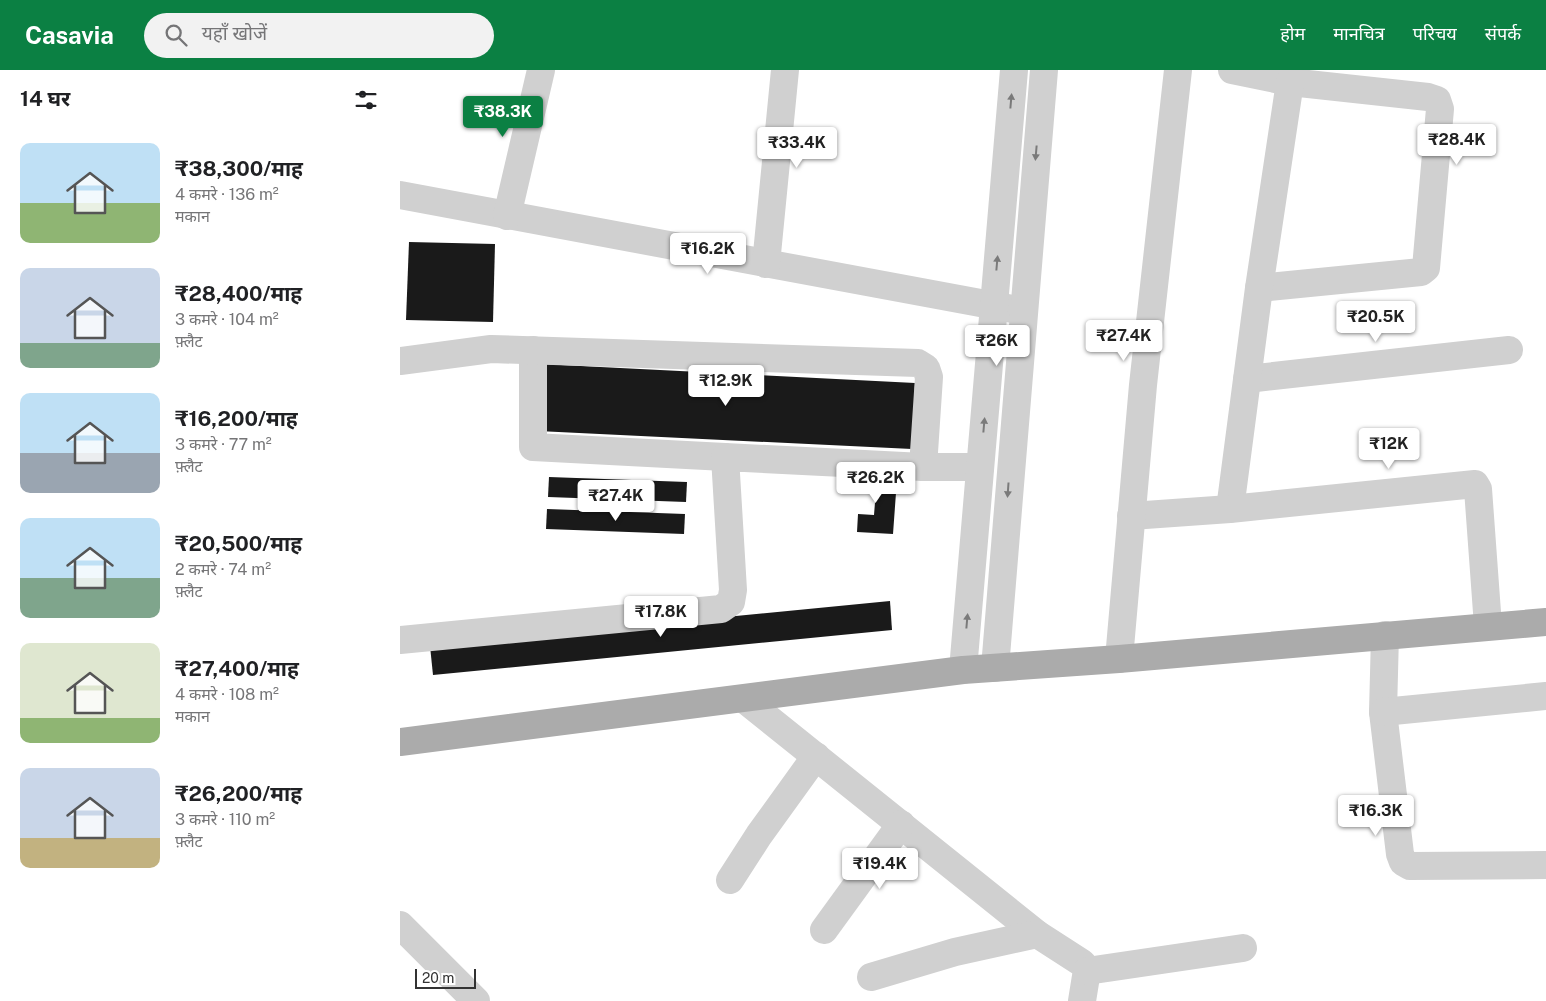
<!DOCTYPE html>
<html lang="hi">
<head>
<meta charset="utf-8">
<style>
	body { margin:0; font-family:"Public Sans","Noto Sans Devanagari",sans-serif; background:#f2f2f2; color:#202124; height:100vh; display:flex; flex-direction:column; font-size:19px; white-space:nowrap }
	* { box-sizing:border-box; margin:0 }
	p { font-size:16px; color:#757577 }
	.icon { flex:none; width:28px; height:28px; fill:none; stroke:currentColor; stroke-width:2; stroke-linecap:round; stroke-linejoin:round }
	.map { position:relative; flex:1; overflow:hidden }
	.drawer { display:flex; flex-direction:column; background:#fff; width:400px }
	.drawer>* { flex:none }
	.scale { position:absolute; left:15px; bottom:12px; width:61px; box-sizing:border-box; padding-left:5px; border:2px solid #333; border-top:0; font-size:14px; line-height:18px; white-space:nowrap; color:#333; -webkit-text-stroke:4px #fff; paint-order:stroke }
	.price { position:absolute; translate:-50% -42px; padding:0 11px; border-radius:5px; background:#fff; color:#222; font-size:16px; line-height:32px; filter:drop-shadow(0 1px 2px #0008) }
	.price::after { content:''; position:absolute; left:50%; top:30px; width:15px; height:11px; margin-left:-8px; background:inherit; clip-path:polygon(0 0,100% 0,50% 100%) }
	.price.current { background:#0b8043; color:#fff }
	ul { padding:0; list-style:none }
	li { display:flex; align-items:center; gap:15px; height:125px; padding:0 20px }
	li span { display:grid; place-items:center; flex:none; width:140px; height:100px; border-radius:10px; color:#555 }
	li>.icon { margin-inline-start:auto }
	span .icon { width:60px; height:60px; fill:#fffc; stroke-width:1 }
	li b { font-size:21px }
	h2 { display:flex; justify-content:space-between; align-items:center; height:60px; padding:0 20px; font-size:21px }
	header { display:flex; align-items:center; gap:30px; box-sizing:border-box; height:70px; padding:0 25px; background:#0b8043; color:#fff }
	header strong { font-size:24px }
	nav { display:flex; gap:28px; margin-inline-start:auto; font-size:18px }
	.search { width:350px; height:45px; background:#f2f2f2; display:flex; align-items:center; gap:12px; box-sizing:border-box; padding:0 18px; border-radius:28px; color:#757577; font-size:19px }
	main { display:flex; flex:1; min-height:0 }
	.map>svg:first-child { display:block }
	.building { fill:#1a1a1a }
	.lines { fill:none; stroke-linecap:round; stroke-linejoin:round }
	.minor { stroke:#d0d0d0; stroke-width:28 }
	.major { stroke:#ababab; stroke-width:28 }
	.oneway { fill:#7a7a7a }
</style>
</head>
<body>
<header>
<strong>Casavia</strong>
<div class="search"><svg class="icon" aria-label="search" viewBox="0 0 24 24"><circle cx="10" cy="10" r="6"/><path d="M15 15l6 6"/></svg>यहाँ खोजें</div>
<nav><a>होम</a><a>मानचित्र</a><a>परिचय</a><a>संपर्क</a></nav>
</header>
<main>
<section class="drawer">
<h2>14 घर<svg class="icon" aria-label="filters" viewBox="0 0 24 24"><path d="M4 7h16M4 17h16"/><circle cx="9" cy="7" r="2"/><circle cx="15" cy="17" r="2"/></svg></h2>
<ul>
<li><span style="background:linear-gradient(#bfe0f5 60%,#8fb573 0)"><svg class="icon" aria-label="home" viewBox="0 0 24 24"><path d="M3 11l9-7 9 7M6 9v11h12V9"/></svg></span><div><b>₹38,300/माह</b><p>4 कमरे · 136 m²</p><p>मकान</p></div></li>
<li><span style="background:linear-gradient(#c9d6e8 75%,#7fa58c 0)"><svg class="icon" aria-label="home" viewBox="0 0 24 24"><path d="M3 11l9-7 9 7M6 9v11h12V9"/></svg></span><div><b>₹28,400/माह</b><p>3 कमरे · 104 m²</p><p>फ़्लैट</p></div></li>
<li><span style="background:linear-gradient(#bfe0f5 60%,#9aa5b1 0)"><svg class="icon" aria-label="home" viewBox="0 0 24 24"><path d="M3 11l9-7 9 7M6 9v11h12V9"/></svg></span><div><b>₹16,200/माह</b><p>3 कमरे · 77 m²</p><p>फ़्लैट</p></div></li>
<li><span style="background:linear-gradient(#bfe0f5 60%,#7fa58c 0)"><svg class="icon" aria-label="home" viewBox="0 0 24 24"><path d="M3 11l9-7 9 7M6 9v11h12V9"/></svg></span><div><b>₹20,500/माह</b><p>2 कमरे · 74 m²</p><p>फ़्लैट</p></div></li>
<li><span style="background:linear-gradient(#dfe7d0 75%,#8fb573 0)"><svg class="icon" aria-label="home" viewBox="0 0 24 24"><path d="M3 11l9-7 9 7M6 9v11h12V9"/></svg></span><div><b>₹27,400/माह</b><p>4 कमरे · 108 m²</p><p>मकान</p></div></li>
<li><span style="background:linear-gradient(#c9d6e8 70%,#c2b280 0)"><svg class="icon" aria-label="home" viewBox="0 0 24 24"><path d="M3 11l9-7 9 7M6 9v11h12V9"/></svg></span><div><b>₹26,200/माह</b><p>3 कमरे · 110 m²</p><p>फ़्लैट</p></div></li>
</ul>
</section>
<div class="map">
<svg width="1146" height="931" viewBox="0 0 1146 931">
	<rect width="100%" height="100%" fill="#fff"/>
	<g class="building">
		<polygon points="9,172 95,174 93,252 6,250"/>
		<polygon points="141,294 515,313 512,379 138,361"/>
		<polygon points="443,406 497,409 493,464 457,462 458,444 474,445 476,420 442,418"/>
		<polygon points="149,407 287,412 286,432 148,427"/>
		<polygon points="147,439 285,444 284,464 146,459"/>
		<polygon points="490,531 492,560 33,605 30,576"/>
	</g>
	<g class="lines">
		<g class="minor">
			<polyline points="832,0 890,12 1028,27 1037,30 1040,39 1026,198 1021,202 859,218"/>
			<polyline points="0,125 623,241"/>
			<polyline points="107,146 141,0"/>
			<polyline points="366,194 385,0"/>
			<polyline points="133,280 133,377 325,387"/>
			<polyline points="0,291 91,279 518,293 526,298 529,307 523,397"/>
			<polyline points="847,309 1109,280"/>
			<polyline points="830,439 859,218 890,12"/>
			<polyline points="731,446 830,439 1075,414 1078,419 1088,556"/>
			<polyline points="985,565 983,642 1000,784 1003,792 1010,796 1146,795"/>
			<polyline points="0,570 321,539 331,532 333,520 325,387 523,397 580,397"/>
			<polyline points="719,589 743,315 778,0"/>
			<polyline points="595,598 644,0"/>
			<polyline points="563,600 614,0"/>
			<polyline points="344,629 637,864 682,893 687,900 682,931"/>
			<polyline points="983,642 1146,626"/>
			<polyline points="330,810 359,765 416,686"/>
			<polyline points="0,855 76,931"/>
			<polyline points="424,860 501,754"/>
			<polyline points="687,901 843,878"/>
			<polyline points="471,907 555,882 637,864"/>
		</g>
		<polyline class="major" points="0,672 563,600 719,589 1146,552"/>
	</g>
	<defs><path id="oneway-solid" d="M-6-.8H1V-3.2L6.5 0L1 3.2V.8H-6Z" transform="scale(1.25)"/></defs>
	<g class="oneway">
		<use href="#oneway-solid" transform="translate(611 31) rotate(-85)"/>
		<use href="#oneway-solid" transform="translate(636 83) rotate(95)"/>
		<use href="#oneway-solid" transform="translate(597 193) rotate(-85)"/>
		<use href="#oneway-solid" transform="translate(584 355) rotate(-85)"/>
		<use href="#oneway-solid" transform="translate(608 420) rotate(94)"/>
		<use href="#oneway-solid" transform="translate(567 551) rotate(-85)"/>
	</g>
</svg>
<div class="scale">20 m</div>
<b class="price current" style="left:103px;top:68px">₹38.3K</b>
<b class="price" style="left:1057px;top:96px">₹28.4K</b>
<b class="price" style="left:397px;top:99px">₹33.4K</b>
<b class="price" style="left:308px;top:205px">₹16.2K</b>
<b class="price" style="left:976px;top:273px">₹20.5K</b>
<b class="price" style="left:724px;top:292px">₹27.4K</b>
<b class="price" style="left:597px;top:297px">₹26K</b>
<b class="price" style="left:326px;top:337px">₹12.9K</b>
<b class="price" style="left:989px;top:400px">₹12K</b>
<b class="price" style="left:476px;top:434px">₹26.2K</b>
<b class="price" style="left:216px;top:452px">₹27.4K</b>
<b class="price" style="left:261px;top:568px">₹17.8K</b>
<b class="price" style="left:976px;top:767px">₹16.3K</b>
<b class="price" style="left:480px;top:820px">₹19.4K</b>
</div>
</main>
</body>
</html>
